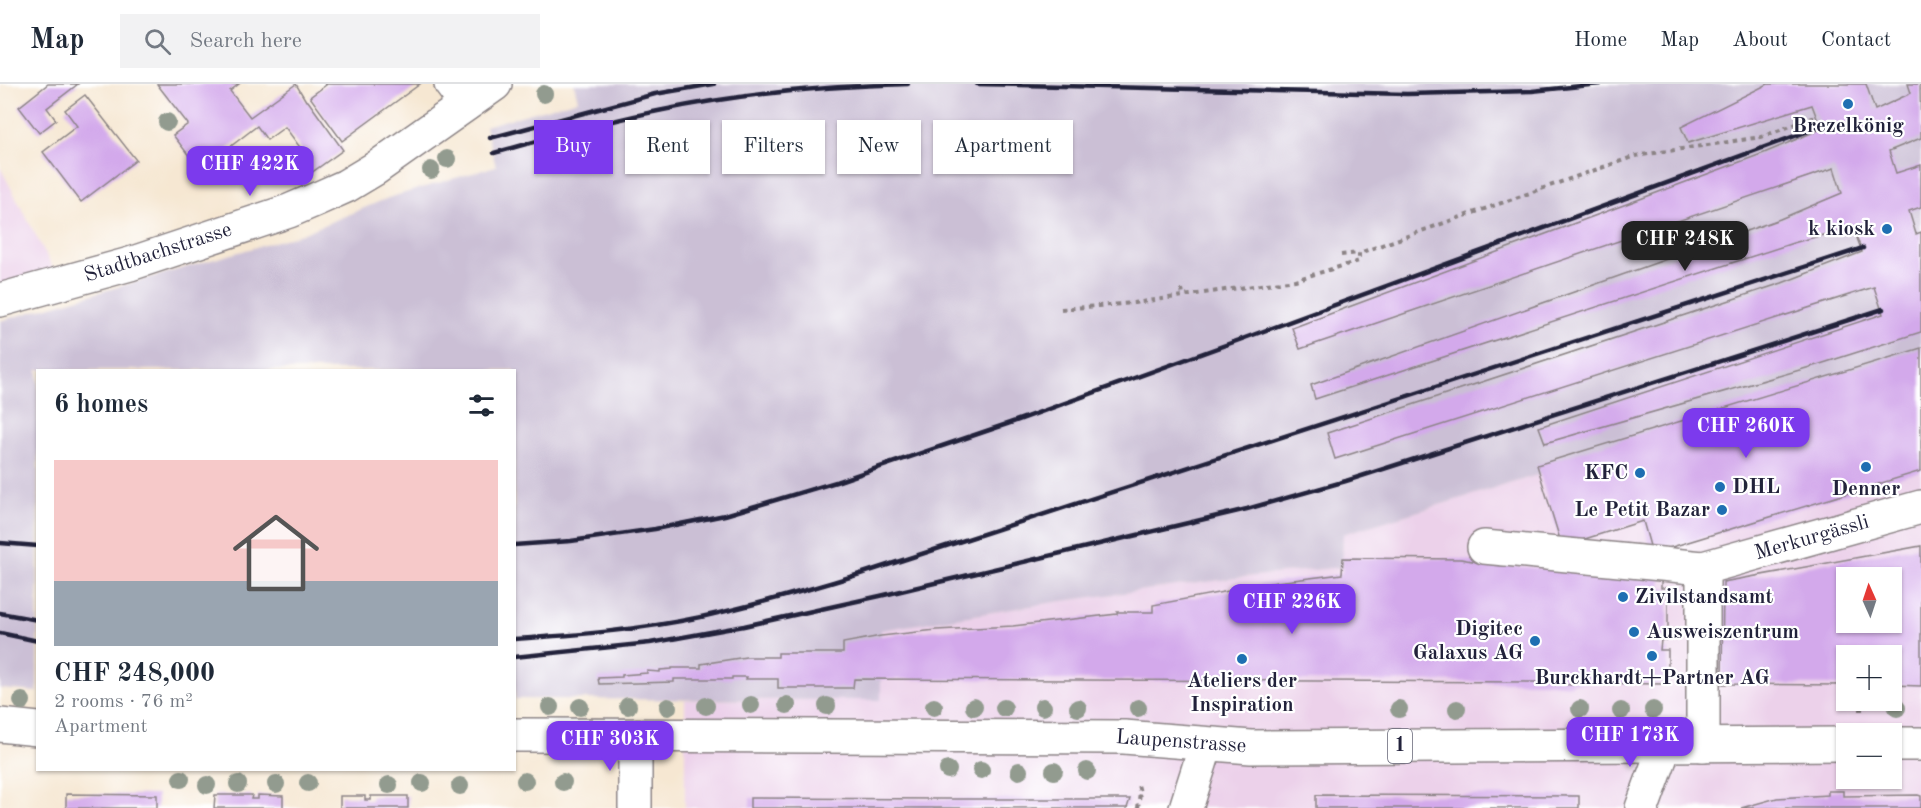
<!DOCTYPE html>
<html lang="en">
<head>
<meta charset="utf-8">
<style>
	body { margin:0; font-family:"Old Standard TT",serif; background:#f2f2f3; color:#1f2937; height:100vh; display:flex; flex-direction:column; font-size:22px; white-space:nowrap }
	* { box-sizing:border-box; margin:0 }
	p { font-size:20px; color:#747a83 }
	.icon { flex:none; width:33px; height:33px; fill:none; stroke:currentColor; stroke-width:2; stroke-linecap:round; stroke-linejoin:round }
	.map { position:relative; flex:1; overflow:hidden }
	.details { position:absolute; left:36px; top:285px; width:480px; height:402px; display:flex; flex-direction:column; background:#fff; border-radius:0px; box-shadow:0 2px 4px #0004 }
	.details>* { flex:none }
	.banner { position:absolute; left:534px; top:36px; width:570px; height:54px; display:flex; gap:12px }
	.needle { width:39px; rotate:357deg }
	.fabs { position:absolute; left:1836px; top:483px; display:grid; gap:12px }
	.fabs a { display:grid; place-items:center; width:66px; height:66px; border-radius:0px; background:#fff; box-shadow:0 2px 4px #0004; font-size:30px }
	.price { position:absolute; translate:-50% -51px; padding:0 14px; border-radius:12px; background:#7c3aed; color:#fff; font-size:20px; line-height:39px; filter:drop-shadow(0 2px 3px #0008) }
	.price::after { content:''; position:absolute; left:50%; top:36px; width:18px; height:14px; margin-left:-9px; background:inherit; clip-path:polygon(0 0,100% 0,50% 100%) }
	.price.on { background:#222; color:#fff }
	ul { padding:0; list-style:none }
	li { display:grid; align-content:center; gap:12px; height:318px; padding:0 18px }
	li span { display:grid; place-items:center; height:186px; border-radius:0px; color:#555 }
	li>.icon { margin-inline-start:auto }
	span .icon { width:108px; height:108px; fill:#fffc; stroke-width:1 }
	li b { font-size:26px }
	h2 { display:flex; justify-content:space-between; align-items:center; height:72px; padding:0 18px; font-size:26px }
	.pill { padding:0 21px; border-radius:0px; background:#fff; box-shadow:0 2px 4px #0004; font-size:21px; line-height:54px }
	.pill.on { background:#7c3aed; color:#fff }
	header { display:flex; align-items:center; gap:36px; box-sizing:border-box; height:84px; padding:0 30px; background:#fff; border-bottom:2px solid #e0e1e3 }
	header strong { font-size:28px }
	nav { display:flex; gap:33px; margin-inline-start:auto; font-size:21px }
	.search { width:420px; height:54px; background:#f2f2f3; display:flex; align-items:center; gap:15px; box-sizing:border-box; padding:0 21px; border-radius:0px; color:#747a83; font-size:22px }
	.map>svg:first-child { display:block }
	.built { fill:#ecd1ea; fill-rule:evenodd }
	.industrial { fill:#cbbfd5 }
	.building { fill:#d3a9eb; fill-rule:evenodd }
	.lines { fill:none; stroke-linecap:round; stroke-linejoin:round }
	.minor-casing { stroke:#8c8486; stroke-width:36 }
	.major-casing { stroke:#8c8486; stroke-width:36 }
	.path { stroke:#8c8486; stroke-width:4; stroke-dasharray:4.5 4.5; stroke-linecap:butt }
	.minor { stroke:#fff; stroke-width:33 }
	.major { stroke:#fff; stroke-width:33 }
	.rail { stroke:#22223b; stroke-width:4.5 }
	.tree { fill:#929b8f }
	.poi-dot { fill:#1f6fb2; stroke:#fff; stroke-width:2 }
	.labels { text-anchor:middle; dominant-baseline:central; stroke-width:4.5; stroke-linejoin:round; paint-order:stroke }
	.shield { fill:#fff; stroke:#646476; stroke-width:1.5 }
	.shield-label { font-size:20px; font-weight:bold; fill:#22223b }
	.poi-label { font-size:21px; font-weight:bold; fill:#22223b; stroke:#fff }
	.street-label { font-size:21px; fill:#22223b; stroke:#fff }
</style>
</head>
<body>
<header>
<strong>Map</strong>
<div class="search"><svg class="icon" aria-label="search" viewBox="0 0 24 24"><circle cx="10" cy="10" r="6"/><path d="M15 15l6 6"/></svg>Search here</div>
<nav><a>Home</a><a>Map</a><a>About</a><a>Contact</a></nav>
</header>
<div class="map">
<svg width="1921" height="724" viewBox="0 0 1921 724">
	<rect width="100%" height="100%" fill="#fff"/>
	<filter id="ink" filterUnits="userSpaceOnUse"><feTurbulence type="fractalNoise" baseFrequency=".0167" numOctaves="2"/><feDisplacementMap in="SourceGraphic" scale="12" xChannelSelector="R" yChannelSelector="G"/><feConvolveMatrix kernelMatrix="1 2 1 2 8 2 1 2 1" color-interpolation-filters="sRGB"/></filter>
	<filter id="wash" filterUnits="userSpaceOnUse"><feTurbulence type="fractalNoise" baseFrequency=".008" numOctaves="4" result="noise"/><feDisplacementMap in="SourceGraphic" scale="24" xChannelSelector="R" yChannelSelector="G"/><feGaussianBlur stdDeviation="1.35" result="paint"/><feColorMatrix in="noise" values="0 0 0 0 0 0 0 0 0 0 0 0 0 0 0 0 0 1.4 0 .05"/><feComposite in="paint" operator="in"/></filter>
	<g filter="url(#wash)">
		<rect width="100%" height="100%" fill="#f6e7d2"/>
		<g class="built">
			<polygon points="0,83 56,190 0,206"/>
			<path d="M1921,275V724H685V616H880L881,546L1062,517L1244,493L1342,483L1343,450ZM1846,494H1892V538H1846ZM1846,572H1892V616H1846ZM1846,650H1892V694H1846Z"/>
		</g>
		<polygon class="industrial" points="574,0 1921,0 1921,275 1343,450 1342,483 1244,493 1062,517 881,546 881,616 515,615 514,286 38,286 37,608 0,605 0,237 302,150 388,114 496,82 485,42 578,16"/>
		<g id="blocks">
			<g class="building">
				<polygon points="48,0 78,0 47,24 56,36 39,49 19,23"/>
				<polygon points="157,0 239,0 230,7 250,33 296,0 306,17 308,17 343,66 311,89 301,76 301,73 305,70 285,43 267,56 257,42 200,86 173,51 188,40"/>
				<polygon points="325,0 420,0 342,57 310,13 326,1"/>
				<polygon points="1768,0 1866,0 1875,26 1911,9 1908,0 1920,0 1921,54 1889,67 1896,89 1921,81 1921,123 1909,127 1916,150 1921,148 1921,248 1817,281 1545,359 1539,343 1883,230 1874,203 1335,375 1327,349 1782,199 1862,168 1853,143 1793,159 1315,315 1311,301 1780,135 1842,109 1834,84 1300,265 1292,244 1764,69 1821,45 1812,21 1688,59 1681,43"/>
				<polygon points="85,11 136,76 81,118 43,68 77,42 65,26"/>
				<polygon points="1921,264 1921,387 1652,469 1643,437 1562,462 1537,381"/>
				<path d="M1921,462V602L1892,601V572H1846V601L1722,600L1723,498ZM1846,494H1892V538H1846Z"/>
				<polygon points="1343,474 1461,475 1494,481 1565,486 1585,490 1585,485 1661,492 1661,504 1668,504 1668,556 1661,556 1660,566 1668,566 1668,600 1571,599 1571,601 1542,598 854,595 853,604 778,604 778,595 746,595 747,593 732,593 732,595 674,595 674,598 599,600 598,594 622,593 622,591 647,589 647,587 660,588 660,586 672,585 672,584 701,584 701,580 746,573 778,573 778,569 843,569 843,559 881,552 936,546 1013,542 1117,530 1117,528 1153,528 1153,521 1277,498 1342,490"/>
				<polygon points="1828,707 1843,707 1843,712 1918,711 1921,712 1921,724 1741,724 1777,714 1828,711"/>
				<polygon points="66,710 157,711 157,724 66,724"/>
				<polygon points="215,711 252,711 251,715 258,715 258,711 283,712 283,724 214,724"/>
				<polygon points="1316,711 1579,712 1579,724 1316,724"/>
				<polygon points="340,712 365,712 365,716 371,716 371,712 408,712 408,724 340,724"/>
				<polygon points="750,714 941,715 1130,715 1127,724 750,724"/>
			</g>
		</g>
	</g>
	<g filter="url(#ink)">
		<use href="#blocks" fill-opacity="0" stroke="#8c8486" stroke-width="1.5"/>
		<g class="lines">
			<g class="minor-casing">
				<g id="minor">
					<polyline points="451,0 466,20"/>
					<polyline points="1484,463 1703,484 1921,423"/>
					<polyline points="1703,484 1703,661"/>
					<polyline points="635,652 635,724"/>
					<polyline points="1642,724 1665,661"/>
				</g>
			</g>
			<g class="major-casing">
				<g id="major">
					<polyline points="0,216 130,180 289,127 317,115 346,102 376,84 495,0"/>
					<polyline points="0,641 38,645"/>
					<polyline points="514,651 1124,653 1251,663 1846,660"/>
					<polyline points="1892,660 1921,660"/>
					<polyline points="1186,724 1206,661"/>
				</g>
			</g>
			<g class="path">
				<polyline points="1341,171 1359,169"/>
				<polyline points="1182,205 1183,212"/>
				<polyline points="1061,225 1134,219 1295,196 1359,177 1359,169 1635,72 1761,53 1818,32"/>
				<polyline points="1861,627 1861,616"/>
				<polyline points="1138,724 1140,708 1138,701"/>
			</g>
			<use href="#minor" class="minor"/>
			<use href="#major" class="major"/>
			<g class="rail">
				<polyline points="977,0 1407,10 1532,7 1600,0"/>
				<polyline points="490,54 655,10 714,0"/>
				<path d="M494,69C548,54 602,38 658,27C740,10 823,2 908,0"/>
				<polyline points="0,459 38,462"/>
				<polyline points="514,461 571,457 655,445 725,431 836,398 1010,339 1242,255 1822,42"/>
				<polyline points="0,529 38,536"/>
				<polyline points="0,549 38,557"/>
				<path d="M514,555C577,551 640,546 701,533C755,521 808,506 860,490L1863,164"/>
				<polyline points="514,573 650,559 744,542 880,512 1247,425 1346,397 1883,225"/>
			</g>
		</g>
		<g class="tree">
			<circle cx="544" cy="10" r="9"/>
			<circle cx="167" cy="38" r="9"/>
			<circle cx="447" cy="75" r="9"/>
			<circle cx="266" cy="81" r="9"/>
			<circle cx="431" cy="86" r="9"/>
			<circle cx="22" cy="617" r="9"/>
			<circle cx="751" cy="621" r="9"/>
			<circle cx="787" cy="621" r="9"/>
			<circle cx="628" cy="622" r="9"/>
			<circle cx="706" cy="622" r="9"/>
			<circle cx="827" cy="622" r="9"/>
			<circle cx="550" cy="623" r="9"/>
			<circle cx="580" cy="623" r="9"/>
			<circle cx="668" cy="623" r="9"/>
			<circle cx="934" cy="623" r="9"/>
			<circle cx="974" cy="623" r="9"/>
			<circle cx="1043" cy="623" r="9"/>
			<circle cx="1004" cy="624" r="9"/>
			<circle cx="1078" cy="624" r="9"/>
			<circle cx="1138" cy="624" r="9"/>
			<circle cx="1897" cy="624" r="9"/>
			<circle cx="1399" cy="625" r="9"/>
			<circle cx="1457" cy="625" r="9"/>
			<circle cx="1580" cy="625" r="9"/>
			<circle cx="1653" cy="626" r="9"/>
			<circle cx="1621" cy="627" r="9"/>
			<circle cx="948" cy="686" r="9"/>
			<circle cx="981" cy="686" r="9"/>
			<circle cx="1019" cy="687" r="9"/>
			<circle cx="1054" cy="687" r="9"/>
			<circle cx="1087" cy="687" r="9"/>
			<circle cx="181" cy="695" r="9"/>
			<circle cx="525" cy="697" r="9"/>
			<circle cx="563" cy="698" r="9"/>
			<circle cx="308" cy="699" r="9"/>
			<circle cx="422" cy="699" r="9"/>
			<circle cx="238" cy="700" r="9"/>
			<circle cx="276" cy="700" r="9"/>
			<circle cx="207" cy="701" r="9"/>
			<circle cx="389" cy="701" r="9"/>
			<circle cx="460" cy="702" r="9"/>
		</g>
	</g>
	<g class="poi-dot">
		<circle cx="1848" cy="20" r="6"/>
		<circle cx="1887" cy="145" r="6"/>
		<circle cx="1866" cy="383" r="6"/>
		<circle cx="1640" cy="389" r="6"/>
		<circle cx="1720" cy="403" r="6"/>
		<circle cx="1722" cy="426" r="6"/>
		<circle cx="1623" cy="513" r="6"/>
		<circle cx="1634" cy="548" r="6"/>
		<circle cx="1535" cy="557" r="6"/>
		<circle cx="1652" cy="572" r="6"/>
		<circle cx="1242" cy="575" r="6"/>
	</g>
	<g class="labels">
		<rect class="shield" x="1388" y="645" width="24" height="34" rx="4.5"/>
		<g class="shield-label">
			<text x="1400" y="662">1</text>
		</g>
		<g class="poi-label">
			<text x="1848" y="42">Brezelkönig</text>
			<text x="1875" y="145" text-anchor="end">k kiosk</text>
			<text x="1628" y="389" text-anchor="end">KFC</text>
			<text x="1732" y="403" text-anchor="start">DHL</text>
			<text x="1866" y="405">Denner</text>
			<text x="1710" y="426" text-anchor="end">Le Petit Bazar</text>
			<text x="1635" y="513" text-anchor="start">Zivilstandsamt</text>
			<text x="1523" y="545" text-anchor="end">Digitec<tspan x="1523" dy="24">Galaxus AG</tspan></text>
			<text x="1646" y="548" text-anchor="start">Ausweiszentrum</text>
			<text x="1652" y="594">Burckhardt+Partner AG</text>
			<text x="1242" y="597">Ateliers der<tspan x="1242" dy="24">Inspiration</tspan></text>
		</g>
		<g class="street-label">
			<text transform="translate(158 169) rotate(-18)">Stadtbachstrasse</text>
			<text transform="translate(1812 454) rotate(-16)">Merkurgässli</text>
			<text transform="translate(1181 658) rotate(4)">Laupenstrasse</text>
		</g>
	</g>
</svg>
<div class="fabs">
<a><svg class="needle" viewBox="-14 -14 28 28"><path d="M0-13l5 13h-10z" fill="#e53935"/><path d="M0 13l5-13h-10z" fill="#747a83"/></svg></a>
<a>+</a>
<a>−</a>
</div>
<b class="price" style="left:250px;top:113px">CHF 422K</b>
<b class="price on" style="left:1685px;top:188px">CHF 248K</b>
<b class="price" style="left:1746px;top:375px">CHF 260K</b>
<b class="price" style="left:1292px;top:551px">CHF 226K</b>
<b class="price" style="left:1630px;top:684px">CHF 173K</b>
<b class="price" style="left:610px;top:688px">CHF 303K</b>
<div class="banner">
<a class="pill on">Buy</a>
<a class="pill">Rent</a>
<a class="pill">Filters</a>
<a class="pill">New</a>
<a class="pill">Apartment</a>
</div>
<section class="details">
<h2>6 homes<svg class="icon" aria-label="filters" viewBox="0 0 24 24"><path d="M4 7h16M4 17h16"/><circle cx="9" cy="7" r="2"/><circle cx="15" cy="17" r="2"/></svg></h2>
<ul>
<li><span style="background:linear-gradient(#f6c9c9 65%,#9aa5b1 0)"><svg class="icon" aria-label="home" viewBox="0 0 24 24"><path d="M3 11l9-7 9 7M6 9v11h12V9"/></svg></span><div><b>CHF 248,000</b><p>2 rooms · 76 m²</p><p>Apartment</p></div></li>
</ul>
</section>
</div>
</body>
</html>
